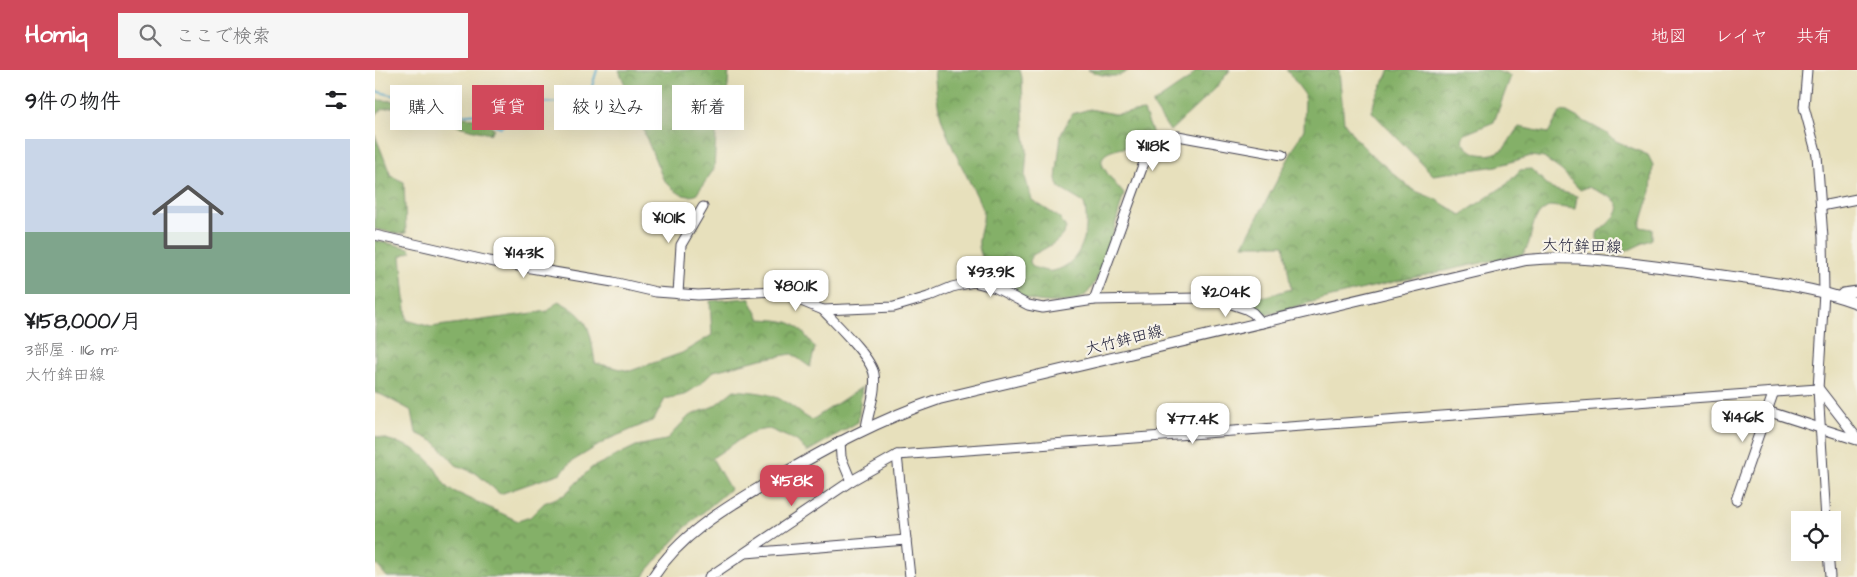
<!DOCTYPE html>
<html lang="ja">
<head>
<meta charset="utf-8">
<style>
	body { margin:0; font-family:"Architects Daughter","Klee One",sans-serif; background:#f6f6f6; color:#202124; height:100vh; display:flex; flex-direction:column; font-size:19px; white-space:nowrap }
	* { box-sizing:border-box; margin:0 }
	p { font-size:16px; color:#757577 }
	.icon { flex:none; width:28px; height:28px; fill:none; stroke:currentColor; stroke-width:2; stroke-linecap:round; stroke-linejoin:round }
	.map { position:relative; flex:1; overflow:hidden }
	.details { display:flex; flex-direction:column; background:#fff; width:375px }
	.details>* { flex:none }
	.top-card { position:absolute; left:15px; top:15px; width:475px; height:45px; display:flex; gap:10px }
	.buttons { position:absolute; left:1416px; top:441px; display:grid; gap:10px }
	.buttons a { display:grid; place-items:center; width:50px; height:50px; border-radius:0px; background:#fff; box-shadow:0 5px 20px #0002; font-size:25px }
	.price { position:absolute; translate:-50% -42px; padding:0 11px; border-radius:10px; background:#fff; color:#222; font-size:16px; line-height:32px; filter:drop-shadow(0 1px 2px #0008) }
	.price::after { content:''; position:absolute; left:50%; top:30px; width:15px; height:11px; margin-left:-8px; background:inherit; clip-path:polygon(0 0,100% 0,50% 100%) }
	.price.on { background:#d1495b; color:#fff }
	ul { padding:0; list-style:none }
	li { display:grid; align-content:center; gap:10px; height:265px; padding:0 25px }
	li+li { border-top:1px solid #e0e0e0 }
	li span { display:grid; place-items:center; height:155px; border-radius:0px; color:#555 }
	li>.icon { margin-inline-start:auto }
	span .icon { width:90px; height:90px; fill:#fffc; stroke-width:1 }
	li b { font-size:21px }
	h2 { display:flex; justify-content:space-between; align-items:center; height:60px; padding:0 25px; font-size:21px }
	.tag { padding:0 18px; border-radius:0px; background:#fff; box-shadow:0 5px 20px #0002; font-size:18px; line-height:45px }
	.tag.on { background:#d1495b; color:#fff }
	header { display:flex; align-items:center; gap:30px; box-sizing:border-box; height:70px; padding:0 25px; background:#d1495b; color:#fff }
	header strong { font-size:24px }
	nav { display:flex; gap:28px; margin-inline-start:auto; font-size:18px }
	.search { width:350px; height:45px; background:#f6f6f6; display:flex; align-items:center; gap:12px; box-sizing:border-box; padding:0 18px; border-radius:0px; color:#757577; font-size:19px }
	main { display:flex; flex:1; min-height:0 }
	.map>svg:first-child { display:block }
	.forest { fill:url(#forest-crowns); stroke:#536952 }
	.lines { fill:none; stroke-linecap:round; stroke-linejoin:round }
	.stream { stroke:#4fa6cc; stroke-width:2 }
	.minor-casing { stroke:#403e4e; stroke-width:11 }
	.major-casing { stroke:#403e4e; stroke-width:12 }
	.minor { stroke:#fff; stroke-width:9 }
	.major { stroke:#fff; stroke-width:10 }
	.labels { text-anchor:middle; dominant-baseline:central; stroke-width:4.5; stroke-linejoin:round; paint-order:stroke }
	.street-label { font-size:16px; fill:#22223b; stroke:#f7f3e8 }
</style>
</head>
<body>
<header>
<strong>Homiq</strong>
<div class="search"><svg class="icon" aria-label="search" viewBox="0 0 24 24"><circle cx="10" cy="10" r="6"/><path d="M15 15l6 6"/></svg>ここで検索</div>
<nav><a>地図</a><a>レイヤ</a><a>共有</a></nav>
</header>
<main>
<section class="details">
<h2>9件の物件<svg class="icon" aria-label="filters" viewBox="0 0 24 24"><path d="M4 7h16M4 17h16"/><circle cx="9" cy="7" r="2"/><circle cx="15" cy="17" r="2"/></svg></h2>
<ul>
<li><span style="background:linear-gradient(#c9d6e8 60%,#7fa58c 0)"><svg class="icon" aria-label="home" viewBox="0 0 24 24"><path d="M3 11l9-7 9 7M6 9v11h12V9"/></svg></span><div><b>¥158,000/月</b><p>3部屋 · 116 m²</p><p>大竹鉾田線</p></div></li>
</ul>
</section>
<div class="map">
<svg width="1482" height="507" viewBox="0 0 1482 507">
	<defs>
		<pattern id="forest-crowns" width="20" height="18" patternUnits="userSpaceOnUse" patternTransform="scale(1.25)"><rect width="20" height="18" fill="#84b068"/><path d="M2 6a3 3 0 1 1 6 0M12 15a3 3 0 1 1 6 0" fill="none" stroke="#6c8f57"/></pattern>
	</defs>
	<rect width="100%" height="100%" fill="#f7f3e8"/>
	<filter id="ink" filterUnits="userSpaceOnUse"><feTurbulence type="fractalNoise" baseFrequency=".02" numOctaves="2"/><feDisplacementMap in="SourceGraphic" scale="10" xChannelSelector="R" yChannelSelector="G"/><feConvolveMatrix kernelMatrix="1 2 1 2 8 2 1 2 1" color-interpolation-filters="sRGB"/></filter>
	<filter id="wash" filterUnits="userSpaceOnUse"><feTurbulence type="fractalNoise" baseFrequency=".0096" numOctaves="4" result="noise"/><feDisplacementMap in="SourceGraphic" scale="20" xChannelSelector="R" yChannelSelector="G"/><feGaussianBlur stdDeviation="1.12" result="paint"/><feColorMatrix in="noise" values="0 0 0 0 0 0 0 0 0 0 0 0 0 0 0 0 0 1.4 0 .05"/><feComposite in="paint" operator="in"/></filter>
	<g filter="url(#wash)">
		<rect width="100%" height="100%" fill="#e7e0bc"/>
		<g class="forest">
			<path d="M244,0H354L353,16L341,66L339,99L321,125C306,129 298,119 288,109Z"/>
			<path d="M559,0H645L647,8L649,61L652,80L650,107L657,130L685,148L691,158C687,172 668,179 656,186L655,192L658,197C664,199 672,202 678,201C707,195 716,159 709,133L684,118L681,109L686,64L697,44L715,39L739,44L769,41L779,67C774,71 768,74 762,76C752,78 718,79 729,98C734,107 742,116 749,124C742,146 727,214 709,226C698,234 670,233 657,230C640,226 620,214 612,198C609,192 605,183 604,177C602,163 613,149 606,135C594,109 579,84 569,56C562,39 561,18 559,0Z"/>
			<path d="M713,0H754C742,10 727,6 713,0Z"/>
			<polygon points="822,0 855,0 840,19 795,61 777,34 814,9"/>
			<path d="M911,0H964L969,52L980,68L997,85L1038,120L1060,129L1086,145L1132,114L1145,100L1156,99L1177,119L1202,126L1200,139L1175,136C1172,138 1168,140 1165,143C1154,154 1158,173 1148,184C1061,203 973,220 888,246L870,230L871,227L892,226L916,219L909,175H868L929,59L930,25L914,3Z"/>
			<path d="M1015,0H1119L1136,6L1119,52L1090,64L1087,69C1093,86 1117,90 1130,77C1135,71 1138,63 1144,57L1173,63L1186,41L1192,42L1231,63L1241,71L1273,85L1278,95L1276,121L1265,157L1277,159V169L1241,186L1235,183L1222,169V163C1256,136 1247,131 1213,117L1205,120L1187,101L1169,88L1156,86L1122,96L1058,105L997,42L1000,28Z"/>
			<polygon points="2,30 33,32 63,46 104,48 119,59 115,64 60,50 21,36 8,39 0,45 0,31"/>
			<polygon points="0,65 16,106 29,112 31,163 24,164 0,159"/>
			<path d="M0,170L34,178L37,181L26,186L32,250L56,257L173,241L183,231C216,247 215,261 220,293L255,301L307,283L337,265L335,231L374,228L385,249C419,251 420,251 440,278L435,297L417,284L386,289L339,301L323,316L309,325L290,329L279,350L234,369L196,392L186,403L125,424L102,404L81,395L60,372L41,363L37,341L7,325L0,323Z"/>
			<path d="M487,317L483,352L432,382L422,371L394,359L381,361L370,366L337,388L355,419L311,457L272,501L269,507H12L0,493V366C20,372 42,376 56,393C63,401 66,412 74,419L143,451L155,447L169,433L189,425L216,398L261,376L291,370L314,346L339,336L359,320C376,322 396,322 410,332C420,337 426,345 437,350Z"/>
		</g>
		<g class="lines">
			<polyline class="stream" points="0,21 49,33 63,42 81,45 105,43 114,53 126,57 140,47 156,44 162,38 169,33 190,32 201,26 214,26 222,0"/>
		</g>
	</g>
	<g filter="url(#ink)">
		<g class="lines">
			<g class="minor-casing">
				<g id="minor">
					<polyline points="1432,0 1429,37 1442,85 1448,168 1449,222 1443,319 1451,450"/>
					<polyline points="1446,136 1482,129"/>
					<polyline points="0,165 114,191 238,212 281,222 323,225 402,221 448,240 519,237 553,227 577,217 599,212 621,218 653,235 668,238 719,230 823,228 845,230 871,239 878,243 887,253"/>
					<polyline points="303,224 306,175 328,137"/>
					<polyline points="1464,227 1468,223 1482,221"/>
					<path d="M719,230L767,98C773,81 786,70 803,66L907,85"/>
					<path d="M448,240C460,253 496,287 499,304C502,321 493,342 491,358"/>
					<polyline points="1444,319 1482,368"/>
					<polyline points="1392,341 1482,370"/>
					<polyline points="465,371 466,387 476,411"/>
					<polyline points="522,385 535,507"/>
					<polyline points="1361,430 1398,324"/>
					<polyline points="1453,482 1455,507"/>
					<polyline points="371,483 531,470"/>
					<polyline points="334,507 476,411 522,385 1443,319"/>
				</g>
			</g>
			<g class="major-casing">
				<path id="major" d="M278,507C307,462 354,436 399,409C452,378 505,349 564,329L1151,190C1209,184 1265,195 1322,202C1376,210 1430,214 1482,233"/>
			</g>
			<use href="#minor" class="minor"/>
			<use href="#major" class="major"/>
		</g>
	</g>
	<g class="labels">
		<g class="street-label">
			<text transform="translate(1207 176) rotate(2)">大竹鉾田線</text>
			<text transform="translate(749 270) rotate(-14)">大竹鉾田線</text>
		</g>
	</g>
</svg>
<div class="buttons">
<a><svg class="icon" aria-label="locate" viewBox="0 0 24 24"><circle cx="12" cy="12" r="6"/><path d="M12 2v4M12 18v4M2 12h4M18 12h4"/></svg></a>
</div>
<b class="price" style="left:778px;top:102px">¥118K</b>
<b class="price" style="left:294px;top:174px">¥101K</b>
<b class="price" style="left:149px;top:209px">¥143K</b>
<b class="price" style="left:616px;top:228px">¥93.9K</b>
<b class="price" style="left:421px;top:242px">¥80.1K</b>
<b class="price" style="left:851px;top:248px">¥204K</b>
<b class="price" style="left:1368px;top:373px">¥146K</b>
<b class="price" style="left:818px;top:375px">¥77.4K</b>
<b class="price on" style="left:417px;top:437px">¥158K</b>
<div class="top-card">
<a class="tag">購入</a>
<a class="tag on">賃貸</a>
<a class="tag">絞り込み</a>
<a class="tag">新着</a>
</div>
</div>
</main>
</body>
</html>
